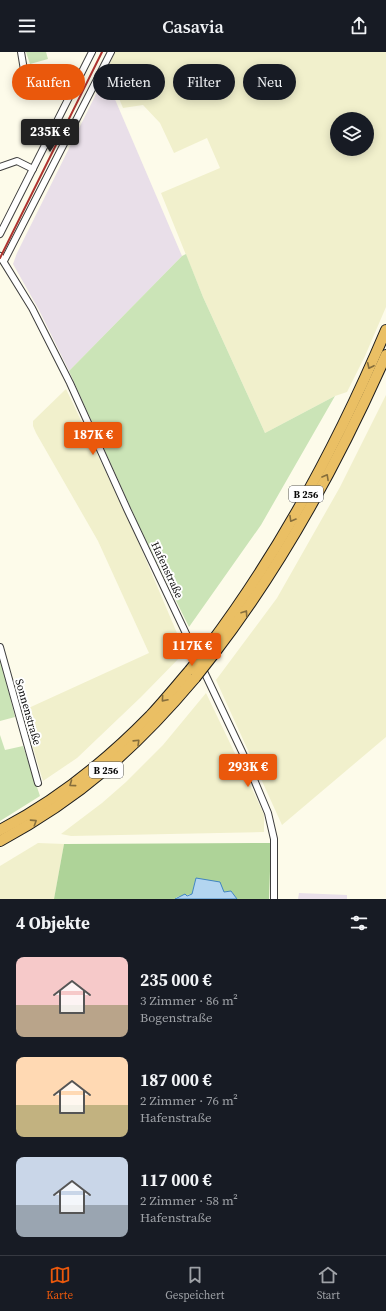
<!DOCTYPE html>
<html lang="de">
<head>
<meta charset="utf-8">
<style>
	body { margin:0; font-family:"Source Serif 4",serif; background:#242831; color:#f1f3f6; height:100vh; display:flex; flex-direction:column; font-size:15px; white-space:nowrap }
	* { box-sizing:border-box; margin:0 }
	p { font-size:13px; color:#9ea1a6 }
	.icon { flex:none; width:22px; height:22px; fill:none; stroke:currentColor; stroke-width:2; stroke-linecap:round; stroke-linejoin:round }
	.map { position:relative; height:847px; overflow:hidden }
	.sheet { display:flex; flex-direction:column; background:#171b24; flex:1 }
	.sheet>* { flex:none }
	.guide { position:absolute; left:12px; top:12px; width:362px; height:36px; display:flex; gap:8px }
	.tools { position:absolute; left:330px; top:60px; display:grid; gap:8px }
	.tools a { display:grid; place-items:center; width:44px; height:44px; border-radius:50%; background:#171b24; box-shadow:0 2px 10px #0003; font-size:20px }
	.price { position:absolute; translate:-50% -34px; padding:0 9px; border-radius:4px; background:#ea580c; color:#fff; font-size:13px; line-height:26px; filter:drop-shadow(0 1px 2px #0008) }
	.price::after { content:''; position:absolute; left:50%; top:24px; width:12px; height:9px; margin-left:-6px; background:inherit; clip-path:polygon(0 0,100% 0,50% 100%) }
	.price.active { background:#222; color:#fff }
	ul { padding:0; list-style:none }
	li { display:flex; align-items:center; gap:12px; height:100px; padding:0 16px }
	li span { display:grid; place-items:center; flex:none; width:112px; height:80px; border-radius:8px; color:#555 }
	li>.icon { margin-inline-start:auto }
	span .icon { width:48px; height:48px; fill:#fffc; stroke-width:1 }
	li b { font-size:17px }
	h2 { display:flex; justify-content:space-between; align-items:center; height:48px; padding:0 16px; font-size:17px }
	.tag { padding:0 14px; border-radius:18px; background:#171b24; box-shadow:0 2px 10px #0003; font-size:14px; line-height:36px }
	.tag.active { background:#ea580c; color:#fff }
	header { display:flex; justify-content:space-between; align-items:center; height:52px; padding:0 16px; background:#171b24; font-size:18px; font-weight:600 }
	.tabs { display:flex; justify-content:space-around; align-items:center; height:56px; border-top:1px solid #363941; background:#171b24; font-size:11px; color:#9ea1a6 }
	.tabs a { display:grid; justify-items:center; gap:2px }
	.tabs .active { color:#ea580c }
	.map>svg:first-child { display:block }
	.industrial { fill:#e9dfe9 }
	.farmland { fill:#f1f0cc; fill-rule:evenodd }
	.green { fill:#cbe4b7 }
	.forest { fill:#aed398 }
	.water { fill:#b3d5f0; stroke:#4084c1 }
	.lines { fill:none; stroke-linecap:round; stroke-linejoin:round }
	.minor-casing { stroke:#3e3e3e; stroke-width:8 }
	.trunk-casing { stroke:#1c1c1c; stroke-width:12 }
	.minor { stroke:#fff; stroke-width:6 }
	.trunk { stroke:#eabf64; stroke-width:10 }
	.rail { stroke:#ae332f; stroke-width:2 }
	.trunk-bridge-casing { stroke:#1c1c1c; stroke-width:12; stroke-linecap:butt }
	.trunk-bridge { stroke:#eabf64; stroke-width:10 }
	.oneway { stroke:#866e3c }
	.labels { text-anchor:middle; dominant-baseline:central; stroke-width:4; stroke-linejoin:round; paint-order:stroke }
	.shield { fill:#fff; stroke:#545454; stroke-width:1 }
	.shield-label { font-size:10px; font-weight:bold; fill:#0b0b0b }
	.street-label { font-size:11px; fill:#0b0b0b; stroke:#fff }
</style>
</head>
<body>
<header><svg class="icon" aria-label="menu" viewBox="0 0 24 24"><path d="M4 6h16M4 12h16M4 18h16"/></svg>Casavia<svg class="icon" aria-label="share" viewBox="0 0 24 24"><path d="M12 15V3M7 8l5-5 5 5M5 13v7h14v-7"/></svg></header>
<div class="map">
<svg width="386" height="847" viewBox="0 0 386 847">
	<rect width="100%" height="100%" fill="#fdfbea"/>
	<g class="industrial">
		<polygon points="105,24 182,204 69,319 39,258 13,212 17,201"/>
		<polygon points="299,841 347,843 347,847 298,847"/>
	</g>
	<g class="farmland">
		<path d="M115,0H386V255L365,304L347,340L335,344L265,381L203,245L161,141L220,116L207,86L174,101L160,71L143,53L123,56L107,18ZM337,67H367V97H337Z"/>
		<polygon points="66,337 132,475 185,600 141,645 77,706 43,729 22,659 149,601 98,489 36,381 33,374 33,369"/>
		<polygon points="386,343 386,685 282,773 216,628 277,546 340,435"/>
		<polygon points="206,641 264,762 264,780 71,784 61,782 102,751 126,730 163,693"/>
		<polygon points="38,791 64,792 54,847 0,847 0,814"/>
	</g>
	<g class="green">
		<polygon points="26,0 46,0 48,7 30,12"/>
		<polygon points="186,202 203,245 265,381 335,344 261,473 189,575 139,474 69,319 182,204"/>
		<polygon points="0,605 15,665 0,669"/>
		<polygon points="0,683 5,698 23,694 40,744 0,769"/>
	</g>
	<polygon class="forest" points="271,791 269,847 237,847 231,839 224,840 196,826 192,842 177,845 175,847 54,847 64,792"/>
	<polygon class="water" points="196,826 220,830 224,840 231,839 237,847 175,847 185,842 187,844 192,842"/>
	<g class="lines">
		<g class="minor-casing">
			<g id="minor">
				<polyline points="21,0 24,18"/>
				<polyline points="0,115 17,109 33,117"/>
				<polyline points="0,182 92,0"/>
				<polyline points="0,204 32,256 70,331 127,457 245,706 268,761 274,787 274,847"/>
				<polyline points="4,209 111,0"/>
				<polyline points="0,595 38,731"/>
			</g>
		</g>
		<g class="trunk-casing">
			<g id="trunk">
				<path d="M208,595C281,498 339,389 386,278"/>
				<path d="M213,603C283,512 340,407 386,303"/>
				<path d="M0,778C56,749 106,709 150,664C164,649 177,633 190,618"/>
				<path d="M0,789C80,746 137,695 195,626"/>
			</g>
		</g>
		<use href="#minor" class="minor"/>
		<use href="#trunk" class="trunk"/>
		<polyline class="rail" points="0,206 102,0"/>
		<g class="trunk-bridge-casing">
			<g id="trunk-bridge">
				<polyline points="190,618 208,595"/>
				<polyline points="195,626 213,603"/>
			</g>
		</g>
		<use href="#trunk-bridge" class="trunk-bridge"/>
	</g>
	<defs><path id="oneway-chevron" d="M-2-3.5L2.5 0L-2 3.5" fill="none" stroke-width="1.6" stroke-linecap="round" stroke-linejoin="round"/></defs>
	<g class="oneway">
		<use href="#oneway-chevron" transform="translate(370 314) rotate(115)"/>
		<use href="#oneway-chevron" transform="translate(326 425) rotate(-61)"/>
		<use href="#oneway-chevron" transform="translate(292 467) rotate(120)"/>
		<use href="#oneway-chevron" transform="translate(245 561) rotate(-56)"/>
		<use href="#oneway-chevron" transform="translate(164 647) rotate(131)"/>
		<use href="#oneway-chevron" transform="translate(137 690) rotate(-44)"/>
		<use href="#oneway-chevron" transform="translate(72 732) rotate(144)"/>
		<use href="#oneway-chevron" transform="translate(34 770) rotate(-33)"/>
	</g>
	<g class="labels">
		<g class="shield">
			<rect x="289" y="434" width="34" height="16" rx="3"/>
			<rect x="89" y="710" width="34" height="16" rx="3"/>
		</g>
		<g class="shield-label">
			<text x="306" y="442">B 256</text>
			<text x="106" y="718">B 256</text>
		</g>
		<g class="street-label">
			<text transform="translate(167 518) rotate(65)">Hafenstraße</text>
			<text transform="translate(28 660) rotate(74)">Sonnenstraße</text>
		</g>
	</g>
</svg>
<div class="tools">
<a><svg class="icon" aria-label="layers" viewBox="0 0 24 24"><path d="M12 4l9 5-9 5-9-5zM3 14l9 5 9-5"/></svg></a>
</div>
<b class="price active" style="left:50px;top:101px">235K €</b>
<b class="price" style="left:93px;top:404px">187K €</b>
<b class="price" style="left:192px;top:615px">117K €</b>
<b class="price" style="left:248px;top:736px">293K €</b>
<div class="guide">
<a class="tag active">Kaufen</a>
<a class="tag">Mieten</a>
<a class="tag">Filter</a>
<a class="tag">Neu</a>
</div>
</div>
<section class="sheet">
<h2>4 Objekte<svg class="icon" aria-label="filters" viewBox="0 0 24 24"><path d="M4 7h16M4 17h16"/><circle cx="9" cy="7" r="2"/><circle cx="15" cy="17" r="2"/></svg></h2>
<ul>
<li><span style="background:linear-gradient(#f6c9c9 60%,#b9a48a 0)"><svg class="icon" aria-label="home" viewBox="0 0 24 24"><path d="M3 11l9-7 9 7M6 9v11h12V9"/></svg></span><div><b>235 000 €</b><p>3 Zimmer · 86 m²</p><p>Bogenstraße</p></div></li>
<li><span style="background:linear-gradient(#ffd9b3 60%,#c2b280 0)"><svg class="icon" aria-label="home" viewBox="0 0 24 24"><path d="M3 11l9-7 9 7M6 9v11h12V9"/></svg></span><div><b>187 000 €</b><p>2 Zimmer · 76 m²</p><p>Hafenstraße</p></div></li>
<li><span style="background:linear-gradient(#c9d6e8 60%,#9aa5b1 0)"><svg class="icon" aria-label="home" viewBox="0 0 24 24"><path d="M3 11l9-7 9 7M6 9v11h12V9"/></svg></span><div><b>117 000 €</b><p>2 Zimmer · 58 m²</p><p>Hafenstraße</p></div></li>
</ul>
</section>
<nav class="tabs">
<a class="active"><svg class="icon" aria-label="map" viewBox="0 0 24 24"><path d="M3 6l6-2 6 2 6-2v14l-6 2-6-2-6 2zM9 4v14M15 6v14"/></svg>Karte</a>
<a><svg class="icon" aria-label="saved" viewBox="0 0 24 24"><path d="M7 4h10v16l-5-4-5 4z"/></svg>Gespeichert</a>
<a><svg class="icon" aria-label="home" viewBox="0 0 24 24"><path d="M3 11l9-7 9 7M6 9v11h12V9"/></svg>Start</a>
</nav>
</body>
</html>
